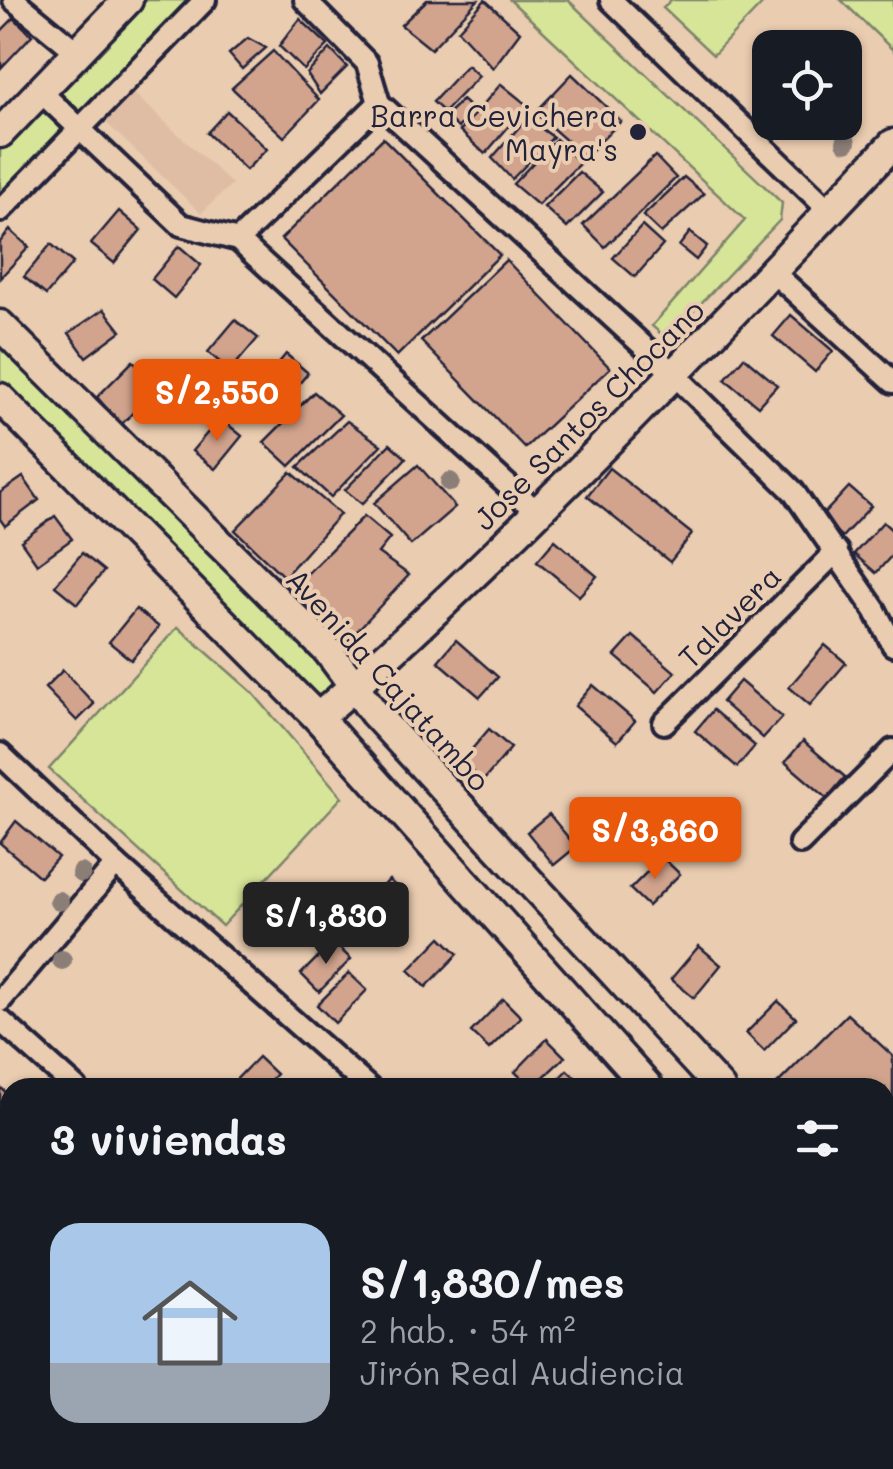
<!DOCTYPE html>
<html lang="es">
<head>
<meta charset="utf-8">
<style>
	body { margin:0; font-family:Mali,sans-serif; background:#20242c; color:#f1f3f6; height:100vh; display:flex; flex-direction:column; font-size:38px; white-space:nowrap }
	* { box-sizing:border-box; margin:0 }
	p { font-size:32px; color:#9ea1a6 }
	.icon { flex:none; width:55px; height:55px; fill:none; stroke:currentColor; stroke-width:2; stroke-linecap:round; stroke-linejoin:round }
	.map { position:relative; flex:1; overflow:hidden }
	.panel { position:absolute; left:0px; top:1078px; width:895px; height:392px; display:flex; flex-direction:column; background:#171b24; border-radius:30px 30px 0 0; box-shadow:0 2px 8px #0004 }
	.panel>* { flex:none }
	.buttons { position:absolute; left:752px; top:30px; display:grid; gap:20px }
	.buttons a { display:grid; place-items:center; width:110px; height:110px; border-radius:20px; background:#171b24; box-shadow:0 2px 8px #0004; font-size:50px }
	.price { position:absolute; translate:-50% -85px; padding:0 22px; border-radius:10px; background:#ea580c; color:#fff; font-size:32px; line-height:65px; filter:drop-shadow(0 2px 5px #0008) }
	.price::after { content:''; position:absolute; left:50%; top:60px; width:30px; height:22px; margin-left:-15px; background:inherit; clip-path:polygon(0 0,100% 0,50% 100%) }
	.price.selected { background:#222; color:#fff }
	ul { padding:0; list-style:none }
	li { display:flex; align-items:center; gap:30px; height:250px; padding:0 50px }
	li+li { border-top:2px solid #363941 }
	li span { display:grid; place-items:center; flex:none; width:280px; height:200px; border-radius:30px; color:#555 }
	li>.icon { margin-inline-start:auto }
	span .icon { width:120px; height:120px; fill:#fffc; stroke-width:1 }
	li b { font-size:42px }
	h2 { display:flex; justify-content:space-between; align-items:center; height:120px; padding:0 50px; font-size:42px }
	.map>svg:first-child { display:block }
	.built { fill:#dfbda4 }
	.green { fill:#d7e599; stroke:#7c846a; stroke-width:2.5 }
	.building { fill:#d2a48e; stroke:#22223b; stroke-width:2.5 }
	.lines { fill:none; stroke-linecap:round; stroke-linejoin:round }
	.street-casing { stroke:#22223b; stroke-width:28 }
	.secondary-casing { stroke:#22223b; stroke-width:35 }
	.street { stroke:#eaccb0; stroke-width:20 }
	.secondary { stroke:#eaccb0; stroke-width:28 }
	.tree { fill:#8b7e77 }
	.poi-dot { fill:#22223b; stroke:#eaccb0; stroke-width:4 }
	.labels { text-anchor:middle; dominant-baseline:central; stroke-width:8; stroke-linejoin:round; paint-order:stroke }
	.poi-label { font-size:30px; fill:#22223b; stroke:#eaccb0; text-anchor:end }
	.street-label { font-size:30px; fill:#22223b; stroke:#eaccb0 }
</style>
</head>
<body>
<div class="map">
<svg width="893" height="1469" viewBox="0 0 893 1469">
	<rect width="100%" height="100%" fill="#eaccb0"/>
	<filter id="ink" filterUnits="userSpaceOnUse"><feTurbulence type="fractalNoise" baseFrequency=".01" numOctaves="2"/><feDisplacementMap in="SourceGraphic" scale="20" xChannelSelector="R" yChannelSelector="G"/><feConvolveMatrix kernelMatrix="1 2 1 2 8 2 1 2 1" color-interpolation-filters="sRGB"/></filter>
	<g filter="url(#ink)">
		<polygon class="built" points="126,86 232,184 201,213 98,115"/>
		<g class="green">
			<polygon points="146,0 189,0 0,194 0,149"/>
			<polygon points="510,0 568,0 782,203 780,220 667,339 652,326 745,220"/>
			<polygon points="671,0 766,0 713,55 663,8"/>
			<polygon points="841,0 893,0 893,50"/>
			<polygon points="0,341 319,660 333,682 328,691 319,695 306,689 0,382"/>
			<polygon points="178,627 252,692 342,797 222,926 49,769"/>
		</g>
		<g class="building">
			<polygon points="427,0 478,0 431,49 401,25"/>
			<polygon points="485,0 520,32 493,68 458,30"/>
			<polygon points="14,18 32,35 1,68 0,32"/>
			<polygon points="300,19 328,45 304,70 279,46"/>
			<polygon points="248,38 266,48 242,69 229,54"/>
			<polygon points="330,49 347,67 320,94 307,74"/>
			<polygon points="273,51 319,100 284,137 232,88"/>
			<polygon points="467,65 479,76 444,112 433,102"/>
			<polygon points="572,74 621,121 585,157 535,113"/>
			<polygon points="501,84 527,105 485,154 460,131"/>
			<polygon points="462,100 473,110 458,128 445,116"/>
			<polygon points="227,111 267,149 246,170 207,133"/>
			<polygon points="527,118 553,137 512,179 492,158"/>
			<polygon points="383,138 500,255 397,356 281,239"/>
			<polygon points="556,139 580,163 538,205 513,184"/>
			<polygon points="655,156 676,178 605,247 583,225"/>
			<polygon points="579,172 603,192 567,228 544,207"/>
			<polygon points="684,177 704,194 661,233 643,216"/>
			<polygon points="119,211 141,230 114,263 91,244"/>
			<polygon points="642,226 663,245 635,277 613,258"/>
			<polygon points="10,230 29,247 0,278 0,242"/>
			<polygon points="690,232 707,246 696,260 679,246"/>
			<polygon points="51,244 73,263 46,295 24,277"/>
			<polygon points="179,246 201,265 174,298 152,279"/>
			<polygon points="506,260 610,368 525,448 421,341"/>
			<polygon points="104,309 121,331 86,357 69,333"/>
			<polygon points="791,315 833,351 815,372 773,336"/>
			<polygon points="235,320 258,338 230,371 208,352"/>
			<polygon points="286,354 308,373 281,406 259,387"/>
			<polygon points="744,357 777,385 758,406 725,379"/>
			<polygon points="133,361 160,384 121,425 97,397"/>
			<polygon points="314,392 341,415 290,466 264,442"/>
			<polygon points="220,418 242,436 215,469 192,451"/>
			<polygon points="347,421 381,445 331,497 298,467"/>
			<polygon points="390,444 406,458 362,504 345,490"/>
			<polygon points="418,465 455,507 411,545 374,503"/>
			<polygon points="609,468 692,534 670,562 587,496"/>
			<polygon points="291,472 340,514 284,577 235,530"/>
			<polygon points="23,477 39,500 5,526 0,519 0,493"/>
			<polygon points="849,487 871,506 842,537 820,518"/>
			<polygon points="55,516 72,539 37,564 21,541"/>
			<polygon points="364,516 390,538 378,553 409,575 341,648 287,594"/>
			<polygon points="883,522 893,531 893,554 876,573 854,554"/>
			<polygon points="555,540 597,576 579,596 537,561"/>
			<polygon points="82,553 104,571 77,604 55,586"/>
			<polygon points="136,609 159,627 131,660 109,642"/>
			<polygon points="633,636 675,672 657,692 615,656"/>
			<polygon points="456,640 498,677 480,697 438,661"/>
			<polygon points="825,645 846,663 810,705 789,687"/>
			<polygon points="63,670 94,704 77,721 45,688"/>
			<polygon points="740,681 782,717 763,738 722,702"/>
			<polygon points="593,685 635,721 617,742 575,706"/>
			<polygon points="713,710 755,746 737,767 695,731"/>
			<polygon points="489,729 511,748 483,781 461,762"/>
			<polygon points="803,741 845,777 827,798 785,762"/>
			<polygon points="549,814 576,847 554,865 527,832"/>
			<polygon points="16,821 58,857 40,877 0,843"/>
			<polygon points="662,857 680,874 648,906 630,889"/>
			<polygon points="389,880 407,897 375,930 357,912"/>
			<polygon points="441,937 458,954 426,987 409,970"/>
			<polygon points="333,942 351,959 319,992 301,974"/>
			<polygon points="699,946 721,965 694,998 671,979"/>
			<polygon points="349,973 367,990 335,1023 317,1005"/>
			<polygon points="503,999 521,1017 489,1049 471,1032"/>
			<polygon points="778,1001 796,1018 764,1051 746,1033"/>
			<polygon points="847,1014 893,1056 893,1144 885,1150 885,1088 773,1088"/>
			<polygon points="547,1039 565,1057 532,1088 515,1072"/>
			<polygon points="258,1057 276,1074 263,1088 228,1088"/>
			<polygon points="567,1070 586,1087 550,1088"/>
			<polygon points="0,1087 10,1096 10,1141 0,1132"/>
			<polygon points="6,1356 10,1360 10,1388 0,1397 0,1363"/>
			<polygon points="266,1460 299,1460 293,1469 259,1469"/>
			<polygon points="365,1460 401,1460 392,1469 356,1469"/>
			<polygon points="671,1460 702,1460 712,1469 675,1469 668,1463"/>
		</g>
		<g class="lines">
			<g class="street-casing">
				<g id="street">
					<polyline points="14,0 76,51"/>
					<polyline points="305,0 367,63 379,103 676,376 793,491 875,610 893,645"/>
					<polyline points="611,0 830,211"/>
					<polyline points="40,91 181,225 238,240 538,513"/>
					<polyline points="0,211 205,0"/>
					<polyline points="238,240 379,103"/>
					<polyline points="773,272 893,382"/>
					<polyline points="664,723 837,551"/>
					<polyline points="0,754 116,864 369,1088"/>
					<polyline points="800,843 893,750"/>
					<polyline points="0,1001 116,864"/>
					<polyline points="0,1020 76,1088"/>
					<polyline points="885,1211 893,1206"/>
					<polyline points="0,1304 10,1313"/>
					<polyline points="885,1419 893,1414"/>
					<polyline points="176,1460 187,1469"/>
					<polyline points="868,1460 877,1469"/>
					<polyline points="479,1469 488,1460"/>
				</g>
			</g>
			<g class="secondary-casing">
				<g id="secondary">
					<polyline points="0,133 128,0"/>
					<polyline points="0,325 328,651 374,713 720,1088"/>
					<polyline points="0,398 318,718 649,1088"/>
					<path d="M318,718C522,538 707,341 893,144"/>
					<polyline points="779,1469 787,1460"/>
					<polyline points="846,1469 853,1460"/>
				</g>
			</g>
			<use href="#street" class="street"/>
			<use href="#secondary" class="secondary"/>
		</g>
		<g class="tree">
			<circle cx="846" cy="142" r="10"/>
			<circle cx="450" cy="482" r="10"/>
			<circle cx="81" cy="873" r="10"/>
			<circle cx="59" cy="901" r="10"/>
			<circle cx="62" cy="960" r="10"/>
		</g>
	</g>
	<circle class="poi-dot" cx="638" cy="132" r="10"/>
	<g class="labels">
		<g class="poi-label">
			<text x="618" y="115">Barra Cevichera<tspan x="618" dy="34">Mayra's</tspan></text>
		</g>
		<g class="street-label">
			<text transform="translate(588 414) rotate(-45)">Jose Santos Chocano</text>
			<text transform="translate(729 616) rotate(-45)">Talavera</text>
			<text transform="translate(389 679) rotate(48)">Avenida Cajatambo</text>
		</g>
	</g>
</svg>
<div class="buttons">
<a><svg class="icon" aria-label="locate" viewBox="0 0 24 24"><circle cx="12" cy="12" r="6"/><path d="M12 2v4M12 18v4M2 12h4M18 12h4"/></svg></a>
</div>
<b class="price" style="left:217px;top:444px">S/2,550</b>
<b class="price" style="left:655px;top:882px">S/3,860</b>
<b class="price selected" style="left:326px;top:967px">S/1,830</b>
<section class="panel">
<h2>3 viviendas<svg class="icon" aria-label="filters" viewBox="0 0 24 24"><path d="M4 7h16M4 17h16"/><circle cx="9" cy="7" r="2"/><circle cx="15" cy="17" r="2"/></svg></h2>
<ul>
<li><span style="background:linear-gradient(#a9c7e8 70%,#9aa5b1 0)"><svg class="icon" aria-label="home" viewBox="0 0 24 24"><path d="M3 11l9-7 9 7M6 9v11h12V9"/></svg></span><div><b>S/1,830/mes</b><p>2 hab. · 54 m²</p><p>Jirón Real Audiencia</p></div></li>
</ul>
</section>
</div>
</body>
</html>
